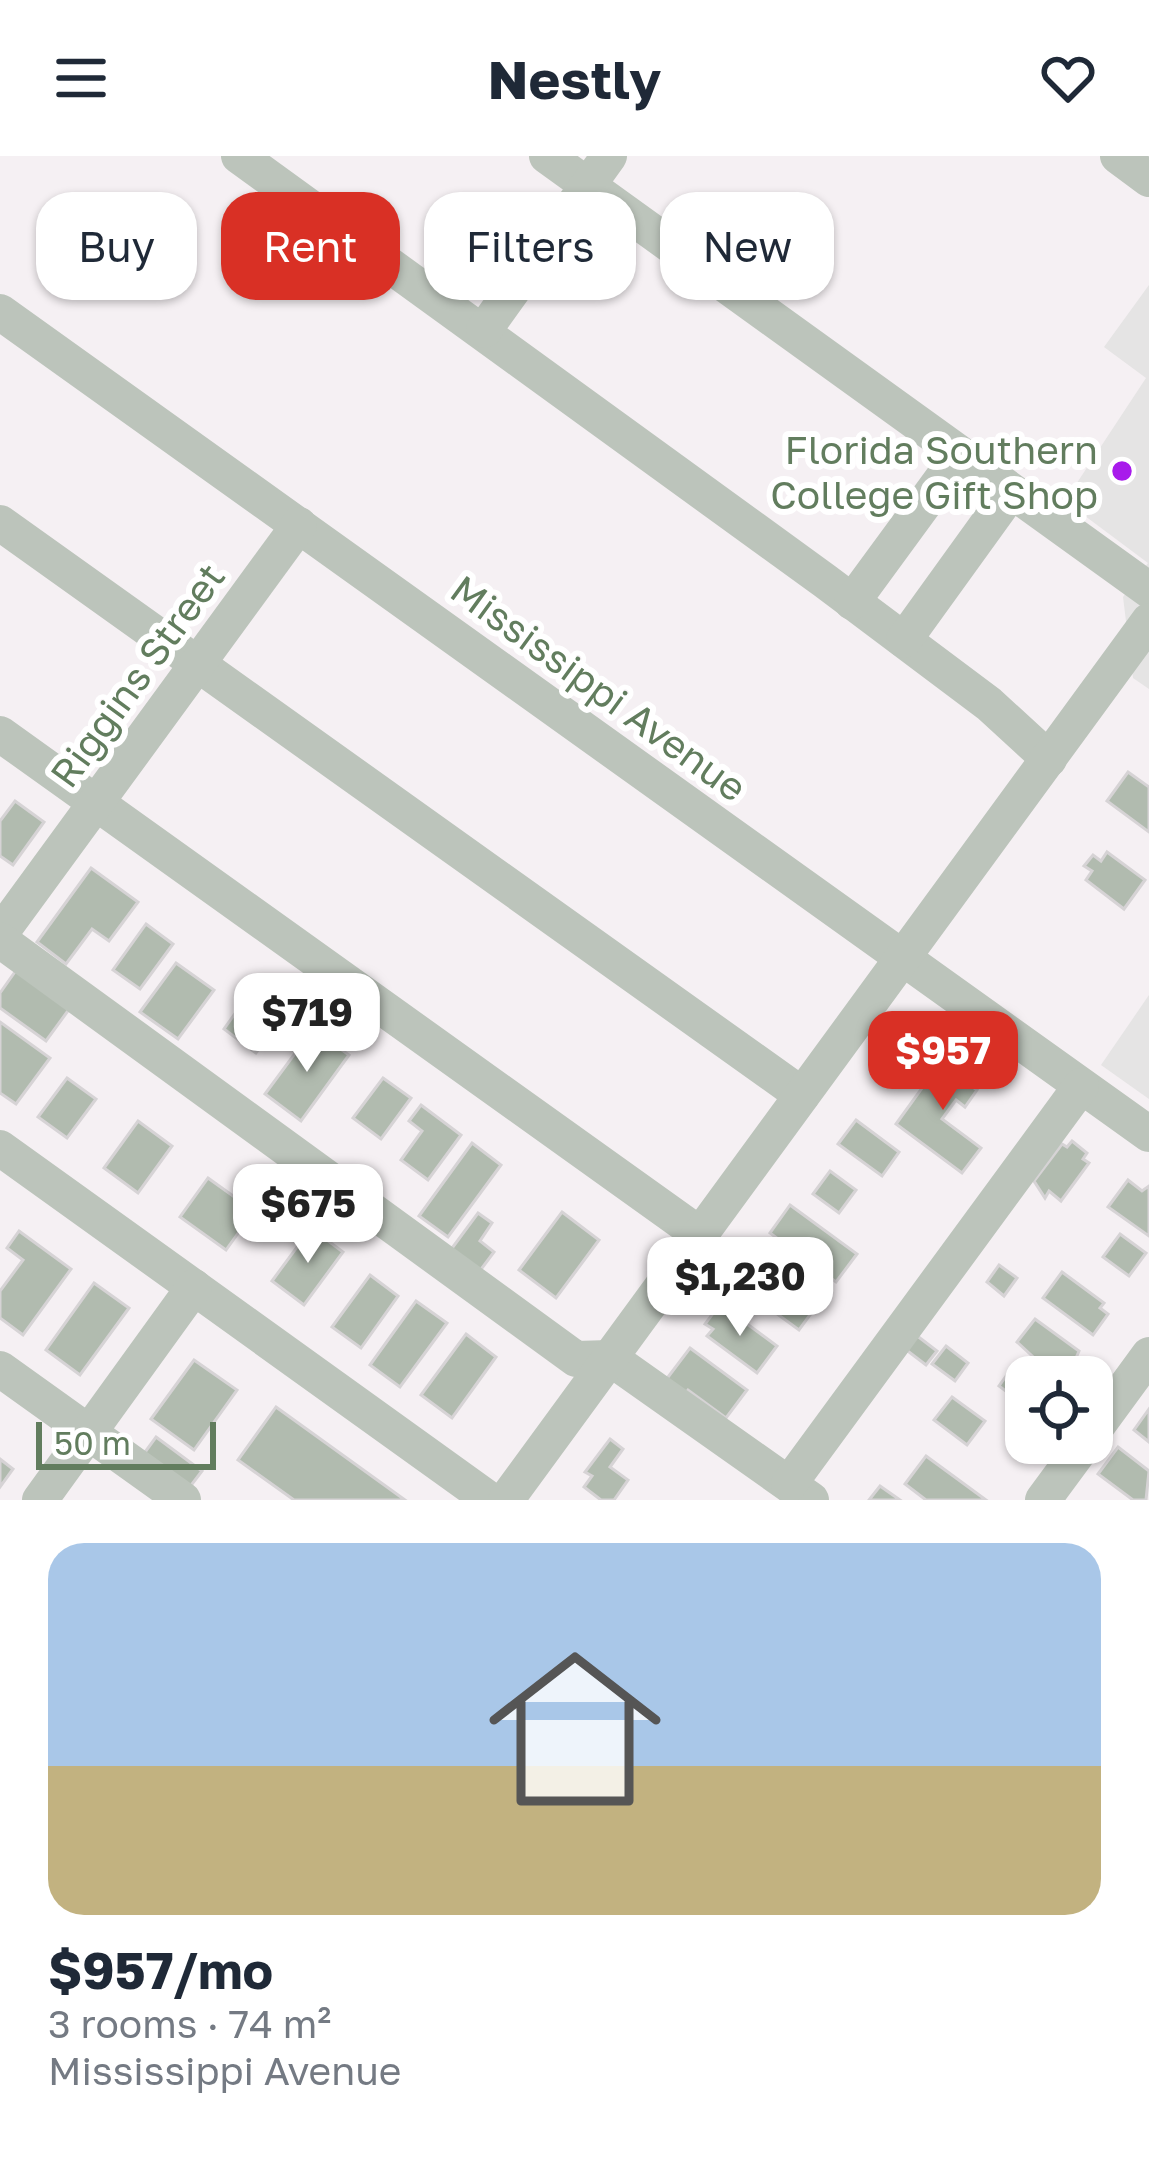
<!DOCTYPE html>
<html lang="en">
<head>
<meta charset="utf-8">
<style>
	body { margin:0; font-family:"Golos Text",sans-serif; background:#f6f6f7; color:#1f2937; height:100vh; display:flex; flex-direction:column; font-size:45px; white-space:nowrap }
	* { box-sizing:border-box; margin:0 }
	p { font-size:39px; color:#747a83 }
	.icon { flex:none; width:66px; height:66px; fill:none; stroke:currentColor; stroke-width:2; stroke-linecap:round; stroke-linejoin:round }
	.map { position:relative; height:1344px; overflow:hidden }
	.panel { display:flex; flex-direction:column; background:#fff; flex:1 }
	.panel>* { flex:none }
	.banner { position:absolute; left:36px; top:36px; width:1077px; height:108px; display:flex; gap:24px }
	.fabs { position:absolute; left:1005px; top:1200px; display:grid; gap:24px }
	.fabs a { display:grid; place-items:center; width:108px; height:108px; border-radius:24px; background:#fff; box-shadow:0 3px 9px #0004; font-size:60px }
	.scale { position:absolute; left:36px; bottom:30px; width:180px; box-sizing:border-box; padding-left:12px; border:6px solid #627d5e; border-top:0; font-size:33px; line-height:42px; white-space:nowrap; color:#627d5e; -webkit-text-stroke:9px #fff; paint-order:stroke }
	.price { position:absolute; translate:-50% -102px; padding:0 27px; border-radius:24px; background:#fff; color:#222; font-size:39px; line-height:78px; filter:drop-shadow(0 3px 6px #0008) }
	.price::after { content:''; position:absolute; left:50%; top:72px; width:36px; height:27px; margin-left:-18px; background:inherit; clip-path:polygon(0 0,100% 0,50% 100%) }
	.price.current { background:#d93025; color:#fff }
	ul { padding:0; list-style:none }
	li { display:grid; align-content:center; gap:24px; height:636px; padding:0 48px }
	li span { display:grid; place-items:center; height:372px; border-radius:36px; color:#555 }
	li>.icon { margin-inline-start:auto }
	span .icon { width:216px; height:216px; fill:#fffc; stroke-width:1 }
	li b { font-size:51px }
	.pill { padding:0 42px; border-radius:36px; background:#fff; box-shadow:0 3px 9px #0004; font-size:42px; line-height:108px }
	.pill.current { background:#d93025; color:#fff }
	header { display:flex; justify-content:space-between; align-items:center; height:156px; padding:0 48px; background:#fff; font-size:54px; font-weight:700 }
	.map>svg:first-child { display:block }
	.built { fill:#e5e4e4 }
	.building { fill:#b1bbaf; stroke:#d6d3d5; stroke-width:3 }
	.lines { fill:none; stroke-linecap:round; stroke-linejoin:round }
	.minor { stroke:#bcc4bb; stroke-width:36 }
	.poi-dot { fill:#a81beb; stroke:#fff; stroke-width:4.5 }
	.labels { text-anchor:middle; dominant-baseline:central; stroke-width:12; stroke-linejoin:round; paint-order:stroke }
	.poi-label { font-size:39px; fill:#627d5e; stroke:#fff; text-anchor:end }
	.street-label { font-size:39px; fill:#627d5e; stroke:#fff }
</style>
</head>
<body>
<header><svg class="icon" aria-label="menu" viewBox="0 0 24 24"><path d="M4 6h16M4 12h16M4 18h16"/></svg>Nestly<svg class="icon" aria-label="heart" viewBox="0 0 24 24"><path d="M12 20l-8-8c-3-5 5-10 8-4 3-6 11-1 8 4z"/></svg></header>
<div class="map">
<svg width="1149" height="1344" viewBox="0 0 1149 1344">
	<rect width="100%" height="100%" fill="#f5f0f3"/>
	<g class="built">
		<polygon points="1149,129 1149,533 1133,522 1123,441 1148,407 1065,345 1146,222 1104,191"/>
		<polygon points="1149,839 1149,943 1101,909"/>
	</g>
	<g class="building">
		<polygon points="1128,616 1149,631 1149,676 1107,645"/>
		<polygon points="15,645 44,666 13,709 0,700 0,665"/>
		<polygon points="1107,696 1145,724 1124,753 1086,724 1092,715 1084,710 1093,699 1101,705"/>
		<polygon points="91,712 138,746 109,785 92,773 66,808 37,786"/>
		<polygon points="146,768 173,788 140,833 113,814"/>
		<polygon points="176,807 214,834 178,883 140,856"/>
		<polygon points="17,813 70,852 46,885 0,852 0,837"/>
		<polygon points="256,828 289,852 256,897 224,873"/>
		<polygon points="0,866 50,902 16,948 0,937"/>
		<polygon points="313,873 349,899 301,965 265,938"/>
		<polygon points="948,896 977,917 968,928 977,934 965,951 956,944 942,963 981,992 962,1017 896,968"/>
		<polygon points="67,922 96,943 67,982 38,961"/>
		<polygon points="383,922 411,942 381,983 353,962"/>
		<polygon points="421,949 461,979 428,1024 401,1004 422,975 409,965"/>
		<polygon points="856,964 899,996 882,1020 838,988"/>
		<polygon points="138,965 172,990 138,1037 104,1012"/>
		<polygon points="1072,985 1087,997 1083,1003 1089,1007 1061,1045 1049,1035 1045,1042 1034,1025 1062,988 1067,991"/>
		<polygon points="472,987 501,1009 448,1081 419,1060"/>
		<polygon points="830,1015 856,1034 839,1057 813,1038"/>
		<polygon points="208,1022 254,1055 226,1094 180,1061"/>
		<polygon points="1128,1024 1142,1035 1149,1030 1149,1080 1108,1051"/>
		<polygon points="790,1049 857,1098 836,1126 770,1077"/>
		<polygon points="562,1056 599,1084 556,1142 519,1114"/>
		<polygon points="478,1057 492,1067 480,1085 494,1096 473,1124 444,1103"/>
		<polygon points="311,1072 343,1096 304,1149 272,1125"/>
		<polygon points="19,1075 71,1113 23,1179 0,1162 0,1135 23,1104 7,1092"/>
		<polygon points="1120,1078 1146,1097 1129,1120 1103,1101"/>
		<polygon points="754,1100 818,1148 799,1174 735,1127"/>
		<polygon points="999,1109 1017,1122 1004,1140 987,1126"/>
		<polygon points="1062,1116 1104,1147 1100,1152 1108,1158 1093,1179 1043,1142"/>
		<polygon points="370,1119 398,1140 361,1192 332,1171"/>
		<polygon points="94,1127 129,1152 80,1219 46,1194"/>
		<polygon points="416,1145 447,1167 400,1231 370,1209"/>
		<polygon points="720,1148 777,1190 757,1217 707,1180 713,1173 705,1168"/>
		<polygon points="1035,1163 1079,1195 1068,1221 1055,1221 1017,1186"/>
		<polygon points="466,1178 496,1201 452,1262 421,1239"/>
		<polygon points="916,1179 937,1195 926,1209 905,1193"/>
		<polygon points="946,1190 968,1207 955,1225 932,1208"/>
		<polygon points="690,1192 747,1234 726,1262 688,1234 681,1243 662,1229"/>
		<polygon points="194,1204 237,1234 194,1294 151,1263"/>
		<polygon points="1014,1209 1030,1221 1026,1221 1026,1250 999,1230"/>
		<polygon points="952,1241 985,1265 967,1289 934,1264"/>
		<polygon points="276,1251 405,1344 294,1344 238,1304"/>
		<polygon points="1149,1253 1149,1286 1134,1274"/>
		<polygon points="156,1281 202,1315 186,1336 140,1303"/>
		<polygon points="610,1283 623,1293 610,1311 628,1324 614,1344 601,1344 584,1331 592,1320 585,1316"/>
		<polygon points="1118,1291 1149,1315 1146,1344 1133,1344 1098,1318"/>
		<polygon points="926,1300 986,1344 926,1344 905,1328"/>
		<polygon points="0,1303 13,1313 0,1331"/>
		<polygon points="880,1330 900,1344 869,1344"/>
	</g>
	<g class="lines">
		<g class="minor">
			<polyline points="239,0 825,425 989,548 1049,603"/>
			<polyline points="547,0 1149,434"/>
			<polyline points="1118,0 1149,23"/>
			<polyline points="0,156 1149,978"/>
			<polyline points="484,174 609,0"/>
			<polyline points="0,367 802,939"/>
			<polyline points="852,446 959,300"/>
			<polyline points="904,484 1010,337"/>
			<polyline points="0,578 699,1078"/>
			<polyline points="0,778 299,369"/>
			<polyline points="0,784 576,1203 610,1202 811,1344"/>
			<polyline points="0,992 490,1344"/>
			<polyline points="0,1213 183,1344"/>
			<polyline points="1092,1277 1149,1199"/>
			<polyline points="789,1328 1081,930"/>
			<polyline points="40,1344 194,1131"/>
			<polyline points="506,1344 1149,465"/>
			<polyline points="1043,1344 1085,1287"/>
		</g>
	</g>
	<circle class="poi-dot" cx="1122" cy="315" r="12"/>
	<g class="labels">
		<g class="poi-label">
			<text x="1098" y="293">Florida Southern<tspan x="1098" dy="45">College Gift Shop</tspan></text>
		</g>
		<g class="street-label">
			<text transform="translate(137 519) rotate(-54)">Riggins Street</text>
			<text transform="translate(599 532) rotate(36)">Mississippi Avenue</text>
		</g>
	</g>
</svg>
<div class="fabs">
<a><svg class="icon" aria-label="locate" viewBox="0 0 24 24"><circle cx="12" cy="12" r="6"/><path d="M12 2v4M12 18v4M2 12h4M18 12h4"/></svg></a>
</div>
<div class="scale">50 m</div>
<b class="price" style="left:307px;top:919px">$719</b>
<b class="price current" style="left:943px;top:957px">$957</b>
<b class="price" style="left:308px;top:1110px">$675</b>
<b class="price" style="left:740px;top:1183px">$1,230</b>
<div class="banner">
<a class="pill">Buy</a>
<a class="pill current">Rent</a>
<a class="pill">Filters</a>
<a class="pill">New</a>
</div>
</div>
<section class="panel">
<ul>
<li><span style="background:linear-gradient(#a9c7e8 60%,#c2b280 0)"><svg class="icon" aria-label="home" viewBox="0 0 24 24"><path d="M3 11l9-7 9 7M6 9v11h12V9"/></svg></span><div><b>$957/mo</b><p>3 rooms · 74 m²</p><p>Mississippi Avenue</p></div></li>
</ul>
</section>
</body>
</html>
